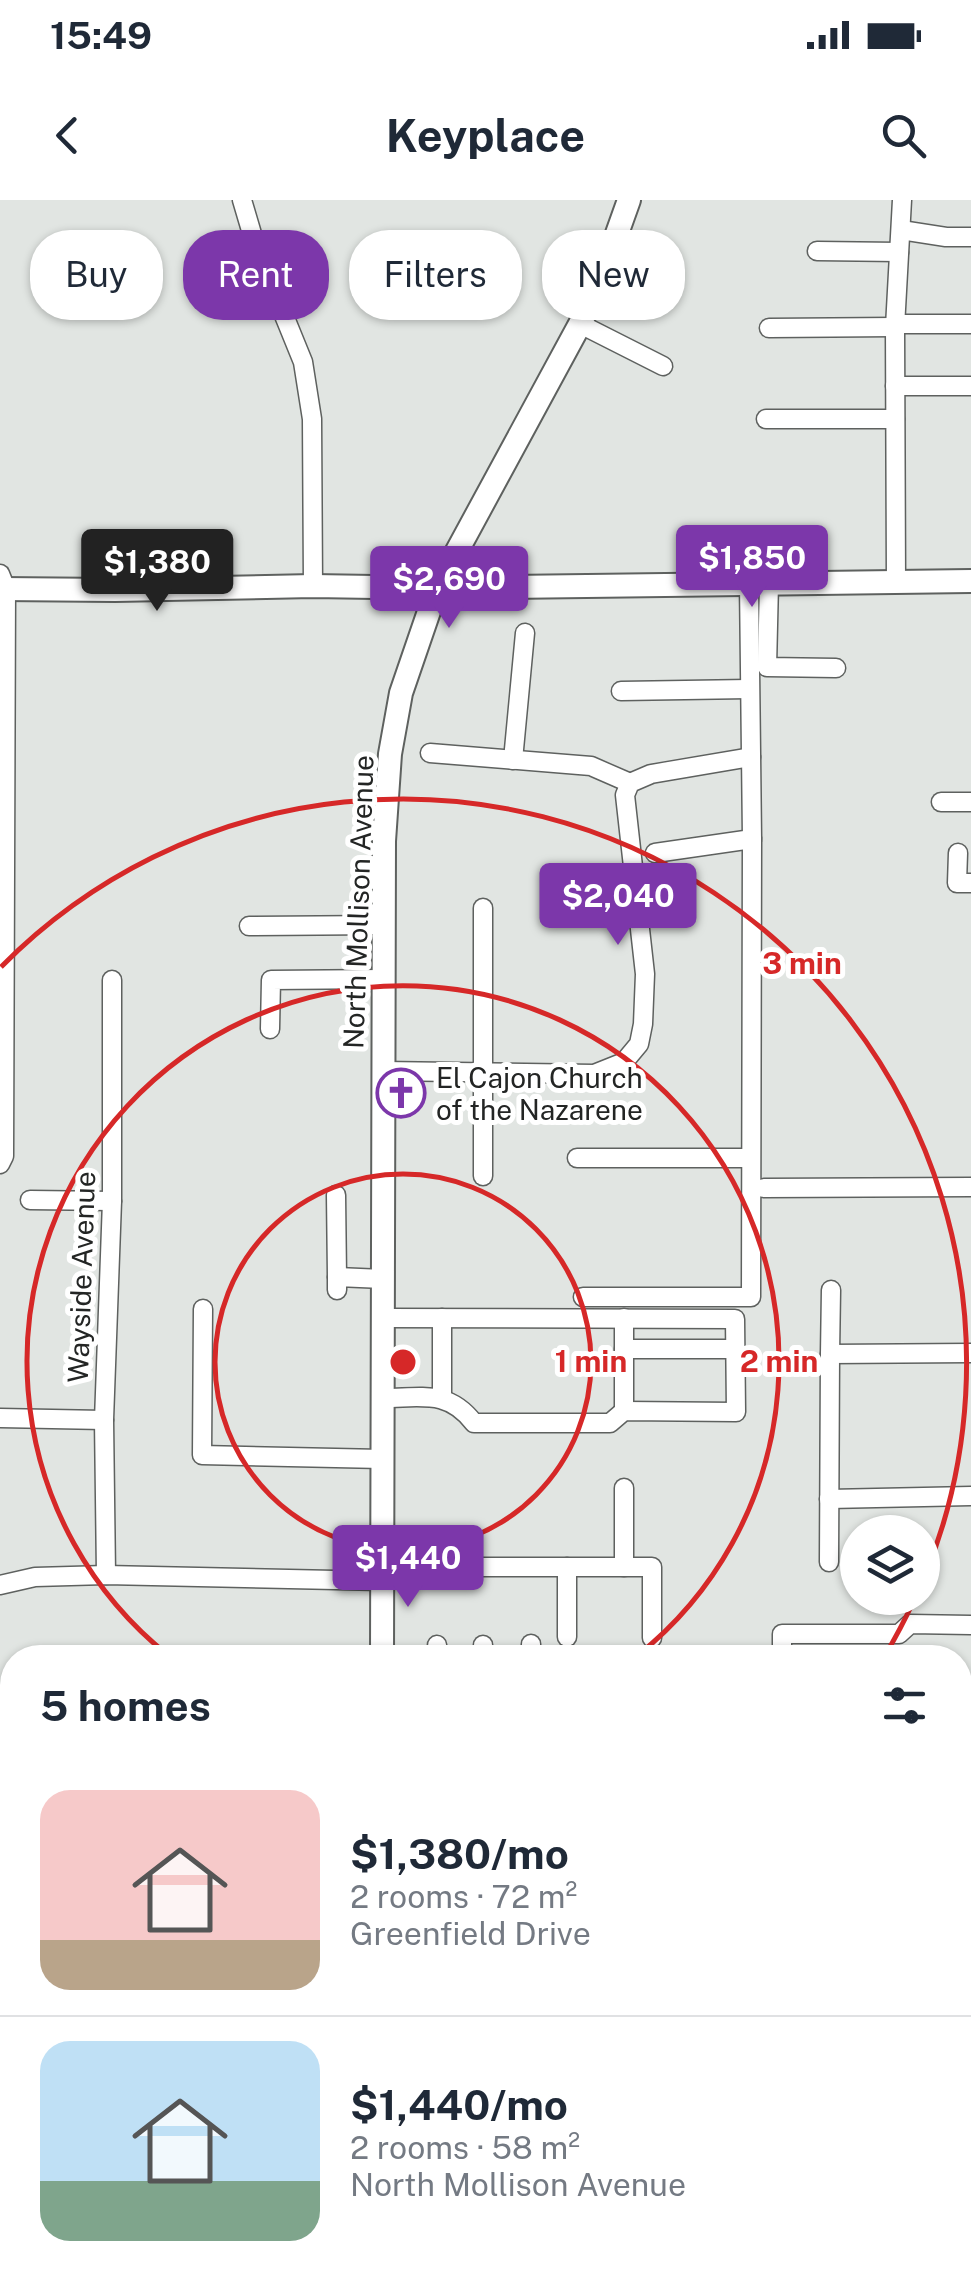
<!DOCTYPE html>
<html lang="en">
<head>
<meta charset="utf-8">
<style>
	body { margin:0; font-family:"Public Sans",sans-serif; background:#f2f2f3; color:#1f2937; height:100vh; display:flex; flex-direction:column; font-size:38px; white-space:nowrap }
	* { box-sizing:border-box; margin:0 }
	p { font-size:32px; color:#747a83 }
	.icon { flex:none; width:55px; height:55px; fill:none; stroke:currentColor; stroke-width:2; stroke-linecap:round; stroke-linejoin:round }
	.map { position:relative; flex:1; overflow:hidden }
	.panel { position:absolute; left:0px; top:1445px; width:972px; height:642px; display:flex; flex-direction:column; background:#fff; border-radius:40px 40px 0 0; box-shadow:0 2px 8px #0004 }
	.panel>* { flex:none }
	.top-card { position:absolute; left:30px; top:30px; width:912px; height:90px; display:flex; gap:20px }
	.tools { position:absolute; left:840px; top:1315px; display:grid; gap:20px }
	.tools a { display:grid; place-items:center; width:100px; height:100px; border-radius:50%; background:#fff; box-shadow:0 2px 8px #0004; font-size:50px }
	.price { position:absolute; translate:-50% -85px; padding:0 22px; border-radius:10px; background:#7c37aa; color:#fff; font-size:32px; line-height:65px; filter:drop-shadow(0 2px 5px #0008) }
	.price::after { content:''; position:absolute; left:50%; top:60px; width:30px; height:22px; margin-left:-15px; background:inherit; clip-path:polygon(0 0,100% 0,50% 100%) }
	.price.current { background:#222; color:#fff }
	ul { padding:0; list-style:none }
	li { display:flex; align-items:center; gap:30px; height:250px; padding:0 40px }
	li+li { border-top:2px solid #e0e1e3 }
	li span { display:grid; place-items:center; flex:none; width:280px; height:200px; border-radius:30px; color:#555 }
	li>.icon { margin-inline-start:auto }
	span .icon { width:120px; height:120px; fill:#fffc; stroke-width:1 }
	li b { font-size:42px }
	h2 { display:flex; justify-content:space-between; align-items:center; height:120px; padding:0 40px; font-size:42px }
	.chip { padding:0 35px; border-radius:40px; background:#fff; box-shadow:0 2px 8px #0004; font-size:35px; line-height:90px }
	.chip.current { background:#7c37aa; color:#fff }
	.status { display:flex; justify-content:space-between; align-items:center; height:70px; padding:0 50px; background:#fff; direction:ltr }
	.status svg { height:28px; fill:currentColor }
	header { display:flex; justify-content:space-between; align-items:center; height:130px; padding:0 40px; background:#fff; font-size:45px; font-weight:700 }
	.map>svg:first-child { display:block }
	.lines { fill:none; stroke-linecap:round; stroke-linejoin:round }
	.minor-casing { stroke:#5e615f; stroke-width:21 }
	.major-casing { stroke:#5e615f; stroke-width:26 }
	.minor { stroke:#fff; stroke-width:18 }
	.major { stroke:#fff; stroke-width:22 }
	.ring { fill:none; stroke:#d62828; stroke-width:5 }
	.labels { text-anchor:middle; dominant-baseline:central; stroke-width:10; stroke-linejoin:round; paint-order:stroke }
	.street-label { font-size:28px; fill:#232524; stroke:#fff }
	.poi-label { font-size:28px; fill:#232524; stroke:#fff; text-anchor:start }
	.centre { fill:#d62828; stroke:#fff; stroke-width:5 }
	.ring-label { font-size:30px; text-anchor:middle; font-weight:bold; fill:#d62828; stroke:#fff; stroke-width:10; stroke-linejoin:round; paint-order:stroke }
</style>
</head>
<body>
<div class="status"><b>15:49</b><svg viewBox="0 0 49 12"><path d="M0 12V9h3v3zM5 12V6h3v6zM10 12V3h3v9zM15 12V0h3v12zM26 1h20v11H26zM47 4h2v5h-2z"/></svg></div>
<header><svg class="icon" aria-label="back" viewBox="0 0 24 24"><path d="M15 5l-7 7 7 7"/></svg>Keyplace<svg class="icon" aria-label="search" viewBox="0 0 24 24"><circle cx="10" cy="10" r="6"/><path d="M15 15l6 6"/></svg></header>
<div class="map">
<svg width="971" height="2087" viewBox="0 0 971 2087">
	<rect width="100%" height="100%" fill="#e1e5e2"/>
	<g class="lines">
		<g class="minor-casing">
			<g id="minor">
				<polyline points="242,0 255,44 303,162 312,219 313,386"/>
				<polyline points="901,30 946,37 971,37"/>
				<polyline points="817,51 899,52"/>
				<polyline points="580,124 663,166"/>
				<polyline points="895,124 971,124"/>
				<polyline points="769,128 895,127"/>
				<polyline points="895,186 971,186"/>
				<polyline points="766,219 895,219"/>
				<polyline points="0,374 6,389 4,956 0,964"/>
				<polyline points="896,382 895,127 902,0"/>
				<polyline points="769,383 767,467 836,468"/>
				<polyline points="621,491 749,489"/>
				<polyline points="430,553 591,566 630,583"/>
				<polyline points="513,560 525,433"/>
				<polyline points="941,602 971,602"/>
				<polyline points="655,653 752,639"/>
				<polyline points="958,653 957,683 971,683"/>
				<polyline points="249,726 384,725"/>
				<polyline points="270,829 271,780 383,779"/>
				<polyline points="383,871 594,874 624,862 639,844 643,824 645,774 625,595 630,583 651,574 751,557"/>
				<polyline points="577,958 750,958"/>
				<polyline points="483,976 483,708"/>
				<polyline points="764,988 971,987"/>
				<polyline points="336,995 337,1077"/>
				<polyline points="30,1000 112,1001"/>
				<polyline points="337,1090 337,1077 383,1079"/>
				<polyline points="831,1090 830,1154 971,1153"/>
				<polyline points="583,1097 751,1097 752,639 749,383"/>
				<polyline points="203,1109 202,1255 382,1259"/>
				<polyline points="624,1118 624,1211"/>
				<polyline points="624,1149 735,1149"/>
				<path d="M383,1198C421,1198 448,1189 474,1223H610L624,1211L736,1212L735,1119L383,1118"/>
				<polyline points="442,1198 442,1118"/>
				<polyline points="0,1218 104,1220"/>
				<polyline points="624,1288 624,1367"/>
				<polyline points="829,1299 971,1296"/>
				<polyline points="829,1362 830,1154"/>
				<polyline points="382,1367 652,1367 652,1438"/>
				<polyline points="567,1367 567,1437"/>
				<polyline points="106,1375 104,1220 112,1001 112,780"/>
				<polyline points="0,1385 35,1377 106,1375 382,1381"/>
				<polyline points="531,1444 531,1458"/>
				<polyline points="437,1445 438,1458"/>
				<polyline points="483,1445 483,1458"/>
				<polyline points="782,1458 782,1434 899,1434 910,1424 971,1425"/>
				<polyline points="4,1560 12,1560"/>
				<polyline points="6,1687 12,1688"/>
				<polyline points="960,1761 971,1761"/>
				<polyline points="960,1805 971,1805"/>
				<polyline points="8,1843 9,1748 12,1748"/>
				<polyline points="970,1872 971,1907"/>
				<polyline points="0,1899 12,1899"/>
				<polyline points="6,2074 6,2087"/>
				<polyline points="49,2075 49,2087"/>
				<polyline points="604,2075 604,2087"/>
			</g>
		</g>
		<g class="major-casing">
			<g id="major">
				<polyline points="0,389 115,390 313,386 437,388 971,381"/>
				<polyline points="382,1458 384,641 390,554 401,493 437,388 580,124 599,84 629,0"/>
				<polyline points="960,1840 971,1840"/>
				<polyline points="0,1843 12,1843"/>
				<polyline points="960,1872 971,1872"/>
				<polyline points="0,1876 12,1876"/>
				<polyline points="381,2075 381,2087"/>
			</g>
		</g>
		<use href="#minor" class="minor"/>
		<use href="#major" class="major"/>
	</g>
	<g class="ring">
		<circle cx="403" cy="1162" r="188"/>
		<path d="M169 1456A376 376 0 1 1 637 1456"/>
		<path d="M914 1400A564 564 0 0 1 884 1457M1 767A564 564 0 0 1 924 1378"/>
	</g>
	<defs>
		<g id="church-ring" transform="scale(2.5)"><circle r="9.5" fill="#fff" stroke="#7c37aa" stroke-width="1.5"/><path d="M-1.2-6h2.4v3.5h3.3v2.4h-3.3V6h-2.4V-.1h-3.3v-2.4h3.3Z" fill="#7c37aa"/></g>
	</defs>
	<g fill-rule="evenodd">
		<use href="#church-ring" x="401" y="893"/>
	</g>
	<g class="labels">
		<g class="street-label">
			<text transform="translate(358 702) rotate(-88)">North Mollison Avenue</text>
			<text transform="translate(81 1077) rotate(-88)">Wayside Avenue</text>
		</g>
		<g class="poi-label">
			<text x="436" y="877">El Cajon Church<tspan x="436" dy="32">of the Nazarene</tspan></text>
		</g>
	</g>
	<circle cx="403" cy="1162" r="15" class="centre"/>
	<g class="ring-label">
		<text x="802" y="774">3 min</text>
		<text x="591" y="1172">1 min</text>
		<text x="779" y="1172">2 min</text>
	</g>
</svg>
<div class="tools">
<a><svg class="icon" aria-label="layers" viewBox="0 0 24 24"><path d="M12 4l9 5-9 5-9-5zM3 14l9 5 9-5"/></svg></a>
</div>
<b class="price" style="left:752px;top:410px">$1,850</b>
<b class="price current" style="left:157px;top:414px">$1,380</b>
<b class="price" style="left:449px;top:431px">$2,690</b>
<b class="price" style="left:618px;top:748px">$2,040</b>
<b class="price" style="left:408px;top:1410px">$1,440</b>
<div class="top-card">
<a class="chip">Buy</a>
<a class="chip current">Rent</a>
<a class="chip">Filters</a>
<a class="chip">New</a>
</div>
<section class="panel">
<h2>5 homes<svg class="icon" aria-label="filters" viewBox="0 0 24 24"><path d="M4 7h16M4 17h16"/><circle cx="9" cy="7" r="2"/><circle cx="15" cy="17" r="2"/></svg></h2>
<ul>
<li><span style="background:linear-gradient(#f6c9c9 75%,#b9a48a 0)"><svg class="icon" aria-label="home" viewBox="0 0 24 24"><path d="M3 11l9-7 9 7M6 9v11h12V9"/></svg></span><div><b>$1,380/mo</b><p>2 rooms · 72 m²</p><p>Greenfield Drive</p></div></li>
<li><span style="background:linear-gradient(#bfe0f5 70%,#7fa58c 0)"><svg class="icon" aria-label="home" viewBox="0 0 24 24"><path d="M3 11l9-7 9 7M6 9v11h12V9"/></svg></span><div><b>$1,440/mo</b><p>2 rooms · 58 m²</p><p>North Mollison Avenue</p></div></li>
</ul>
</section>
</div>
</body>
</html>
